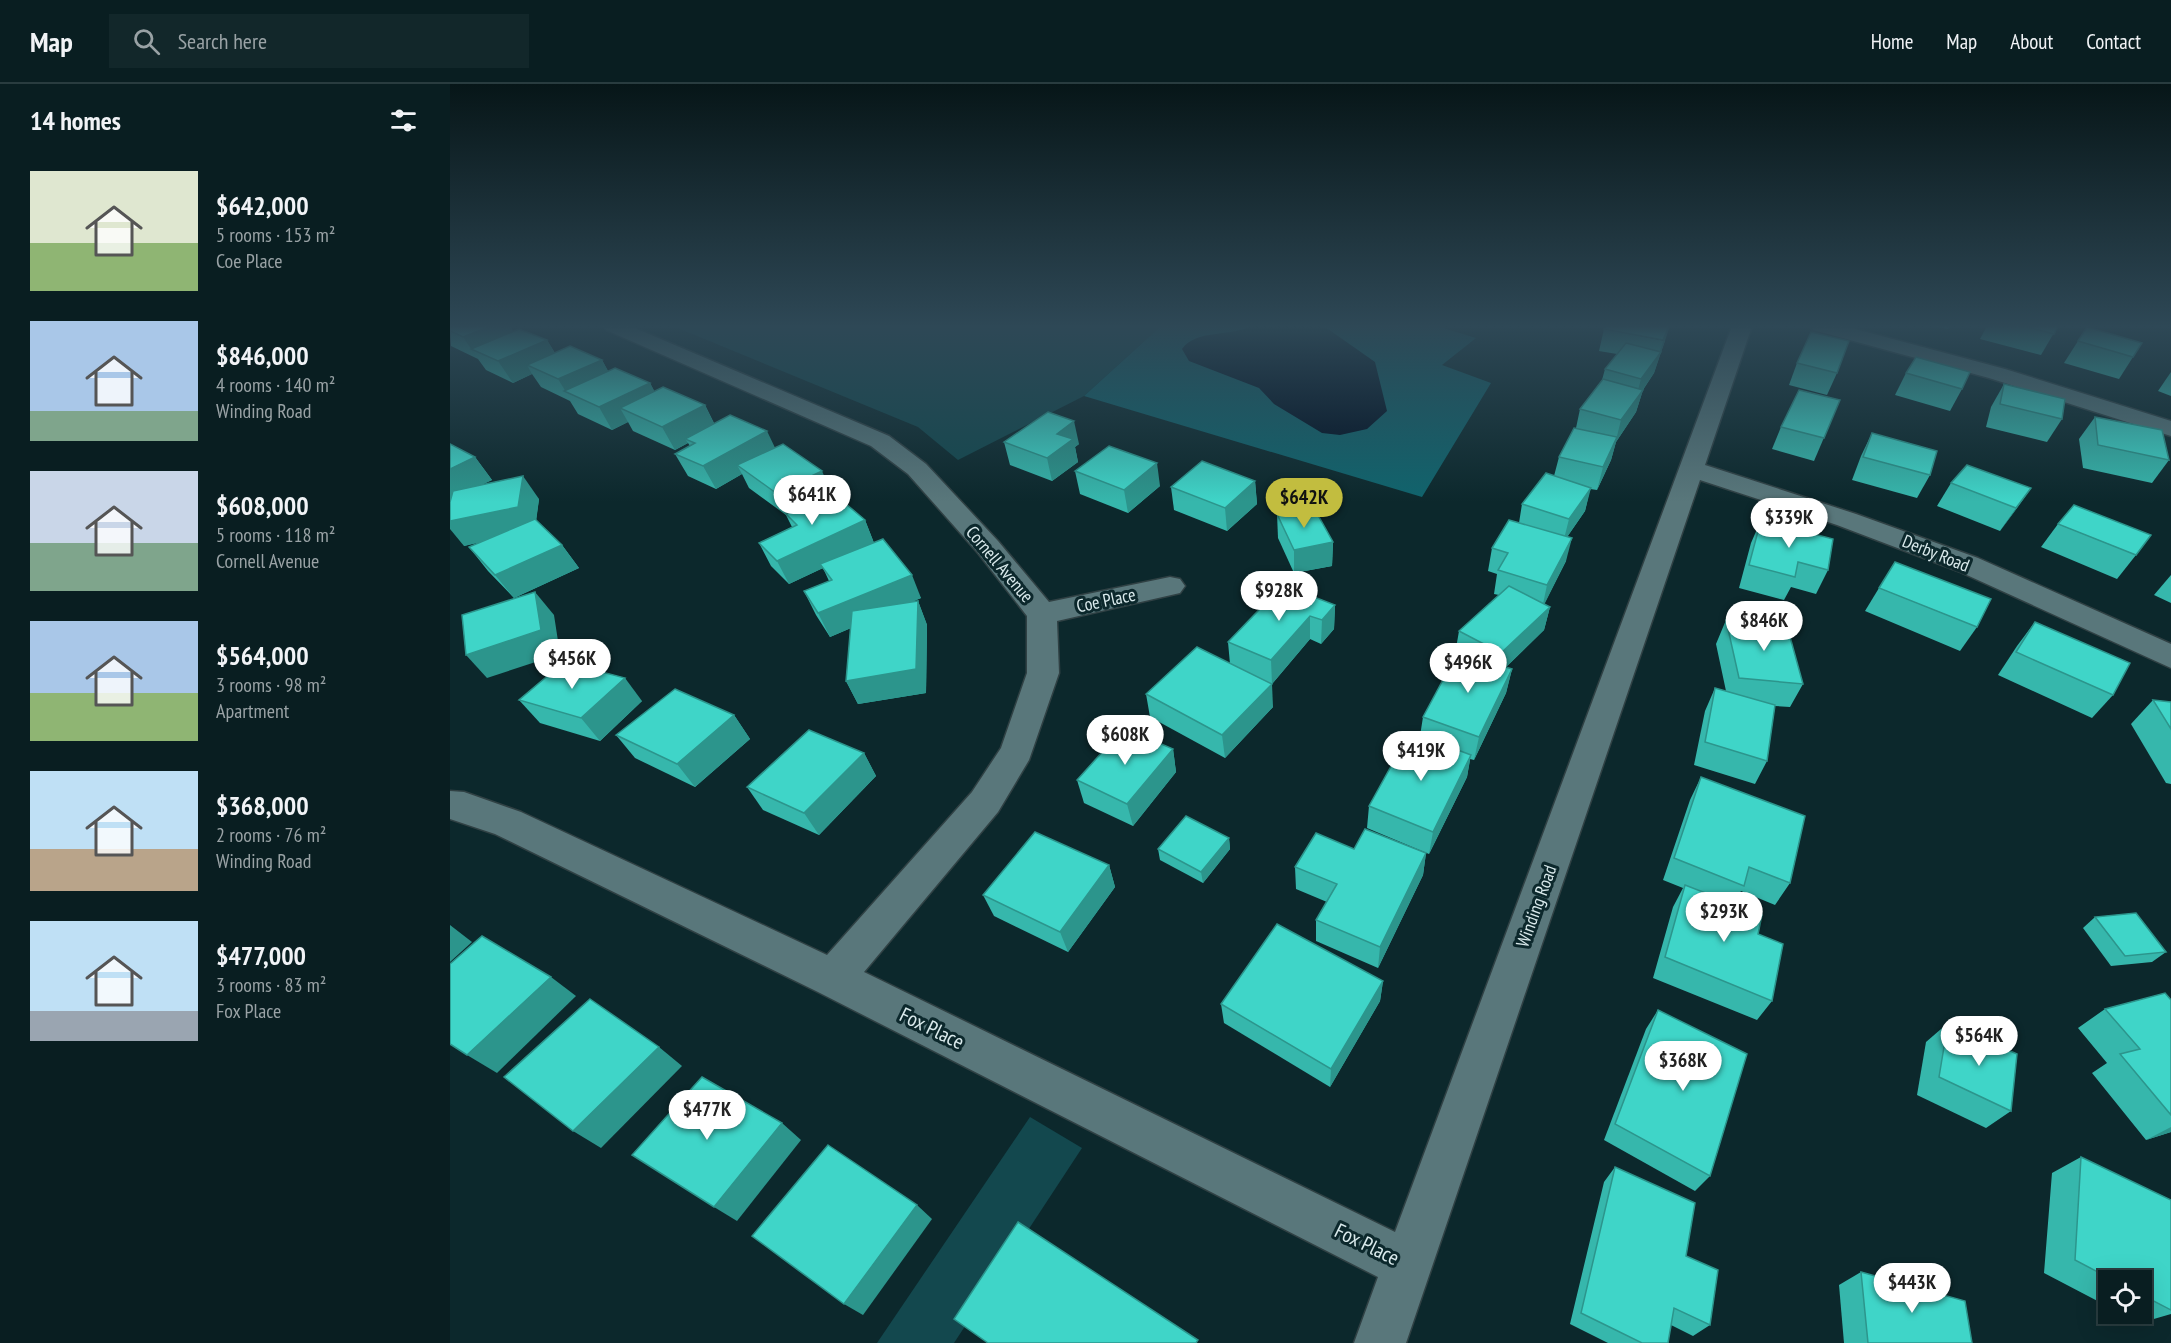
<!DOCTYPE html>
<html lang="en">
<head>
<meta charset="utf-8">
<style>
	body { margin:0; font-family:"PT Sans Narrow",sans-serif; background:#12272a; color:#f1f3f6; height:100vh; display:flex; flex-direction:column; font-size:22px; white-space:nowrap }
	* { box-sizing:border-box; margin:0 }
	p { font-size:20px; color:#99a2a5 }
	.icon { flex:none; width:33px; height:33px; fill:none; stroke:currentColor; stroke-width:2; stroke-linecap:round; stroke-linejoin:round }
	.map { position:relative; flex:1; overflow:hidden }
	.panel { display:flex; flex-direction:column; background:#091e21; width:450px }
	.panel>* { flex:none }
	.fabs { position:absolute; left:1648px; top:1186px; display:grid; gap:12px }
	.fabs a { display:grid; place-items:center; width:54px; height:54px; border-radius:0px; background:#091e21; box-shadow:0 6px 24px #0002,0 0 0 2px #293c3f; font-size:30px }
	.price { position:absolute; translate:-50% -51px; padding:0 14px; border-radius:21px; background:#fff; color:#222; font-size:20px; line-height:39px; filter:drop-shadow(0 2px 3px #0008) }
	.price::after { content:''; position:absolute; left:50%; top:36px; width:18px; height:14px; margin-left:-9px; background:inherit; clip-path:polygon(0 0,100% 0,50% 100%) }
	.price.active { background:#c2bd3f; color:#111 }
	ul { padding:0; list-style:none }
	li { display:flex; align-items:center; gap:18px; height:150px; padding:0 30px }
	li span { display:grid; place-items:center; flex:none; width:168px; height:120px; border-radius:0px; color:#555 }
	li>.icon { margin-inline-start:auto }
	span .icon { width:72px; height:72px; fill:#fffc; stroke-width:1 }
	li b { font-size:26px }
	h2 { display:flex; justify-content:space-between; align-items:center; height:72px; padding:0 30px; font-size:26px }
	header { display:flex; align-items:center; gap:36px; box-sizing:border-box; height:84px; padding:0 30px; background:#091e21; border-bottom:2px solid #293c3f }
	header strong { font-size:28px }
	nav { display:flex; gap:33px; margin-inline-start:auto; font-size:21px }
	.search { width:420px; height:54px; background:#12272a; display:flex; align-items:center; gap:15px; box-sizing:border-box; padding:0 21px; border-radius:0px; color:#99a2a5; font-size:22px }
	main { display:flex; flex:1; min-height:0 }
	.map>svg:first-child { display:block }
	.green { fill:#13484e }
	.forest { fill:#10646d }
	.water { fill:#000e21 }
	.lines { fill:none; stroke-linecap:round; stroke-linejoin:round }
	.minor-casing { stroke:#304144; stroke-width:3 }
	.minor { fill:#59777b; fill-rule:evenodd }
	.wall { fill:#36b7ac }
	.shaded-wall { fill:#2c958c }
	.building { fill:#3fd5c8; stroke:#2c958c; stroke-width:1.5 }
	.labels { text-anchor:middle; dominant-baseline:central; stroke-width:6; stroke-linejoin:round; paint-order:stroke }
	.street-label { font-size:18px; fill:#daeaec; stroke:#0c282c }
	.near-street-label { font-size:21px; fill:#daeaec; stroke:#0c282c }
</style>
</head>
<body>
<header>
<strong>Map</strong>
<div class="search"><svg class="icon" aria-label="search" viewBox="0 0 24 24"><circle cx="10" cy="10" r="6"/><path d="M15 15l6 6"/></svg>Search here</div>
<nav><a>Home</a><a>Map</a><a>About</a><a>Contact</a></nav>
</header>
<main>
<section class="panel">
<h2>14 homes<svg class="icon" aria-label="filters" viewBox="0 0 24 24"><path d="M4 7h16M4 17h16"/><circle cx="9" cy="7" r="2"/><circle cx="15" cy="17" r="2"/></svg></h2>
<ul>
<li><span style="background:linear-gradient(#dfe7d0 60%,#8fb573 0)"><svg class="icon" aria-label="home" viewBox="0 0 24 24"><path d="M3 11l9-7 9 7M6 9v11h12V9"/></svg></span><div><b>$642,000</b><p>5 rooms · 153 m²</p><p>Coe Place</p></div></li>
<li><span style="background:linear-gradient(#a9c7e8 75%,#7fa58c 0)"><svg class="icon" aria-label="home" viewBox="0 0 24 24"><path d="M3 11l9-7 9 7M6 9v11h12V9"/></svg></span><div><b>$846,000</b><p>4 rooms · 140 m²</p><p>Winding Road</p></div></li>
<li><span style="background:linear-gradient(#c9d6e8 60%,#7fa58c 0)"><svg class="icon" aria-label="home" viewBox="0 0 24 24"><path d="M3 11l9-7 9 7M6 9v11h12V9"/></svg></span><div><b>$608,000</b><p>5 rooms · 118 m²</p><p>Cornell Avenue</p></div></li>
<li><span style="background:linear-gradient(#a9c7e8 60%,#8fb573 0)"><svg class="icon" aria-label="home" viewBox="0 0 24 24"><path d="M3 11l9-7 9 7M6 9v11h12V9"/></svg></span><div><b>$564,000</b><p>3 rooms · 98 m²</p><p>Apartment</p></div></li>
<li><span style="background:linear-gradient(#bfe0f5 65%,#b9a48a 0)"><svg class="icon" aria-label="home" viewBox="0 0 24 24"><path d="M3 11l9-7 9 7M6 9v11h12V9"/></svg></span><div><b>$368,000</b><p>2 rooms · 76 m²</p><p>Winding Road</p></div></li>
<li><span style="background:linear-gradient(#bfe0f5 75%,#9aa5b1 0)"><svg class="icon" aria-label="home" viewBox="0 0 24 24"><path d="M3 11l9-7 9 7M6 9v11h12V9"/></svg></span><div><b>$477,000</b><p>3 rooms · 83 m²</p><p>Fox Place</p></div></li>
</ul>
</section>
<div class="map">
<svg width="1721" height="1259" viewBox="0 0 1721 1259">
	<rect width="100%" height="100%" fill="#0c282c"/>
	<g class="green">
		<polygon points="223,242 711,242 634,312 508,376 468,343"/>
		<polygon points="580,1033 632,1064 504,1259 427,1259"/>
	</g>
	<polygon class="forest" points="711,242 987,242 1026,254 992,281 1041,299 972,413 634,312"/>
	<path class="water" d="M801,242H869L878,245L925,278L937,327L917,345L890,351L872,349L824,320L809,304L739,277L732,265C746,245 781,253 801,242Z"/>
	<g class="lines">
		<g class="minor-casing">
			<g id="minor">
				<polygon points="153,242 180,242 439,352 476,380 548,457 599,518 720,493 730,495 735,502 730,509 607,537 609,589 579,676 548,728 414,888 945,1148 1282,242 1302,242 1255,381 1406,430 1528,474 1721,560 1721,584 1508,487 1387,441 1250,396 956,1259 904,1259 928,1193 368,908 45,750 0,735 0,707 14,708 71,728 377,871 522,708 551,664 577,589 577,532 528,469 458,390 421,362 156,246"/>
				<polygon points="1360,242 1394,242 1555,285 1721,337 1721,352 1539,294 1363,246"/>
			</g>
		</g>
		<use href="#minor" class="minor"/>
	</g>
	<g class="wall">
		<polygon points="0,242 60,242 63,247 97,256 105,269 152,276 158,287 200,299 204,307 255,321 264,339 325,364 415,436 424,459 471,514 461,518 468,517 477,541 476,609 408,620 396,597 401,544 380,553 366,531 354,507 379,497 373,484 339,500 321,482 309,459 342,443 336,431 299,404 292,390 266,405 238,392 225,370 240,362 238,359 225,366 183,347 178,338 162,346 128,330 120,317 91,303 82,290 63,299 36,286 28,275 1,262"/>
		<polygon points="1482,242 1500,242 1498,245"/>
		<polygon points="1537,242 1608,242 1591,271 1530,255"/>
		<polygon points="1154,245 1215,257 1211,268 1204,289 1193,306 1186,328 1166,358 1161,376 1147,406 1140,405 1135,427 1117,453 1116,477 1094,520 1100,523 1094,546 1056,583 1062,585 1056,609 1024,676 1020,675 1017,693 979,770 917,744 919,722 970,652 973,633 1007,571 1005,570 1009,547 1049,511 1044,510 1047,490 1038,487 1042,464 1069,439 1072,420 1104,392 1109,373 1126,344 1130,325 1152,296 1155,285 1167,270 1149,267"/>
		<polygon points="1628,257 1683,273 1669,295 1614,279"/>
		<polygon points="1347,279 1387,289 1377,311 1339,301"/>
		<polygon points="1721,288 1721,312 1708,307"/>
		<polygon points="1456,289 1512,305 1500,327 1445,311"/>
		<polygon points="1554,300 1612,335 1597,358 1536,343 1541,323"/>
		<polygon points="1390,316 1364,377 1322,365 1331,343"/>
		<polygon points="1645,333 1719,376 1702,399 1633,384 1629,355"/>
		<polygon points="1422,349 1480,391 1467,414 1402,396 1411,372"/>
		<polygon points="554,358 629,360 625,363 628,378 602,397 560,381"/>
		<polygon points="25,373 42,396 33,400 89,415 86,436 112,461 129,484 64,514 38,487 19,463 33,457 14,462"/>
		<polygon points="625,387 710,402 678,429 630,410"/>
		<polygon points="805,397 807,420 777,447 724,426 721,403"/>
		<polygon points="1501,399 1581,404 1550,447 1487,422"/>
		<polygon points="827,430 883,458 882,482 844,489 828,454"/>
		<polygon points="1311,436 1378,486 1366,510 1341,503 1334,516 1289,504 1301,459"/>
		<polygon points="1608,440 1686,471 1667,495 1591,463"/>
		<polygon points="1721,491 1721,519 1704,511"/>
		<polygon points="1429,504 1527,543 1510,567 1415,527"/>
		<polygon points="885,521 884,545 871,560 860,555 822,600 809,594 823,623 775,674 700,633 696,610 780,580 778,558"/>
		<polygon points="1276,536 1353,600 1340,623 1325,622 1317,677 1305,700 1244,681 1255,627 1265,604 1276,607 1266,560"/>
		<polygon points="1585,538 1663,611 1642,634 1548,591 1567,562"/>
		<polygon points="69,616 192,617 150,657 90,639"/>
		<polygon points="1703,616 1721,618 1721,700 1716,699 1681,640"/>
		<polygon points="284,631 300,655 245,703 185,674 166,651"/>
		<polygon points="723,665 726,688 683,742 634,719 627,696"/>
		<polygon points="414,669 426,692 369,751 313,726 297,703"/>
		<polygon points="1251,693 1340,799 1325,821 1291,807 1283,820 1308,850 1322,917 1307,936 1203,894 1223,823 1233,804 1213,796 1240,716"/>
		<polygon points="779,754 780,765 753,799 710,776 708,765"/>
		<polygon points="904,765 976,769 973,791 928,884 866,857 866,836 877,818 846,805 845,783"/>
		<polygon points="659,781 665,803 618,868 544,832 533,811"/>
		<polygon points="1645,833 1716,868 1702,878 1661,882 1633,844"/>
		<polygon points="933,897 930,917 880,1003 774,939 771,920"/>
		<polygon points="1721,916 1721,1048 1696,1056 1642,989 1657,979 1628,944 1655,925"/>
		<polygon points="1208,926 1260,1092 1245,1107 1154,1056 1196,945"/>
		<polygon points="1498,939 1561,1027 1536,1044 1467,1011 1476,958"/>
		<polygon points="1631,1073 1721,1116 1721,1230 1690,1239 1673,1230 1692,1230 1692,1197 1659,1197 1659,1223 1594,1189 1602,1089"/>
		<polygon points="1165,1083 1236,1172 1260,1241 1243,1252 1221,1241 1218,1259 1158,1259 1120,1240 1154,1098"/>
		<polygon points="1411,1188 1522,1259 1394,1259 1389,1201"/>
	</g>
	<g class="shaded-wall">
		<polygon points="41,242 60,242 70,257 21,265 28,275 13,253"/>
		<polygon points="1218,242 1220,242 1204,289 1185,317 1191,295 1209,270"/>
		<polygon points="97,256 110,278 77,281 82,290 63,299 48,277"/>
		<polygon points="152,276 164,298 116,308 108,295"/>
		<polygon points="200,299 212,321 170,324 178,338 162,346 149,323"/>
		<polygon points="1193,306 1186,328 1166,358 1161,376 1147,406 1153,383 1166,356 1171,336"/>
		<polygon points="255,321 266,344 235,355 238,359 225,366 212,343"/>
		<polygon points="624,337 629,360 625,363 628,378 602,397 597,374 607,350"/>
		<polygon points="317,347 328,370 287,381 292,390 266,405 253,382"/>
		<polygon points="25,373 42,396 0,416 0,385"/>
		<polygon points="707,379 710,402 678,429 674,406"/>
		<polygon points="372,387 382,410 337,432 326,409"/>
		<polygon points="73,392 89,415 85,446 14,462 0,445 0,437"/>
		<polygon points="805,397 807,420 777,447 775,424"/>
		<polygon points="1141,404 1135,427 1113,459 1119,435"/>
		<polygon points="1581,404 1565,427 1550,447 1566,424"/>
		<polygon points="415,436 424,459 370,480 373,484 339,500 327,477"/>
		<polygon points="1122,454 1116,477 1092,525 1097,501"/>
		<polygon points="883,458 882,482 844,489 844,466"/>
		<polygon points="112,461 129,484 64,514 45,491"/>
		<polygon points="462,491 471,514 380,553 368,529"/>
		<polygon points="85,508 104,531 110,570 37,594 16,571"/>
		<polygon points="468,517 477,541 476,609 408,620 396,597"/>
		<polygon points="885,521 884,545 871,560 872,536"/>
		<polygon points="1100,523 1094,546 1046,593 1051,569"/>
		<polygon points="860,532 860,555 822,600 821,576"/>
		<polygon points="1062,585 1056,609 1024,676 1029,653"/>
		<polygon points="175,594 192,617 150,657 131,634"/>
		<polygon points="822,600 823,623 775,674 772,651"/>
		<polygon points="284,631 300,655 245,703 227,680"/>
		<polygon points="723,665 726,688 683,742 677,720"/>
		<polygon points="414,669 426,692 369,751 354,729"/>
		<polygon points="1021,671 1017,693 979,770 983,748"/>
		<polygon points="779,754 780,765 753,799 751,788"/>
		<polygon points="976,769 973,791 928,884 930,863"/>
		<polygon points="659,781 665,803 618,868 610,848"/>
		<polygon points="0,841 22,858 0,878"/>
		<polygon points="101,893 126,912 47,989 17,971"/>
		<polygon points="933,897 930,917 880,1003 881,985"/>
		<polygon points="209,963 232,982 151,1064 123,1047"/>
		<polygon points="332,1039 351,1056 287,1137 264,1123"/>
		<polygon points="1721,1043 1721,1048 1696,1056"/>
		<polygon points="467,1121 482,1135 413,1231 394,1220"/>
	</g>
	<g class="building">
		<polygon points="0,242 41,242 13,253 0,247"/>
		<polygon points="1156,242 1219,242 1213,256 1154,245"/>
		<polygon points="1573,242 1608,242 1604,250"/>
		<polygon points="1637,243 1692,259 1683,273 1628,257"/>
		<polygon points="69,245 97,256 48,277 21,265"/>
		<polygon points="1361,248 1399,257 1387,289 1347,279"/>
		<polygon points="1176,259 1211,268 1191,295 1155,285"/>
		<polygon points="120,262 152,276 108,295 77,281"/>
		<polygon points="1466,273 1520,288 1512,305 1456,289"/>
		<polygon points="165,284 200,299 149,323 114,307"/>
		<polygon points="1153,295 1193,306 1171,336 1130,325"/>
		<polygon points="1554,300 1615,315 1612,335 1550,320"/>
		<polygon points="213,303 255,321 212,343 170,324"/>
		<polygon points="1349,306 1390,316 1374,354 1331,343"/>
		<polygon points="598,328 624,337 607,350 623,355 597,374 554,358"/>
		<polygon points="280,331 317,347 253,382 225,370 245,359 235,355"/>
		<polygon points="1645,333 1712,346 1719,376 1648,361"/>
		<polygon points="1124,344 1167,353 1153,383 1109,373"/>
		<polygon points="1422,349 1487,367 1480,391 1413,373"/>
		<polygon points="0,360 25,373 0,385"/>
		<polygon points="333,360 372,387 326,409 287,381"/>
		<polygon points="659,362 707,379 674,406 625,387"/>
		<polygon points="752,377 805,397 775,424 721,403"/>
		<polygon points="1517,381 1581,404 1566,424 1501,399"/>
		<polygon points="1096,389 1141,404 1119,435 1072,420"/>
		<polygon points="73,392 68,423 0,437 0,418 3,407"/>
		<polygon points="383,409 415,436 327,477 309,459 347,441 336,430"/>
		<polygon points="1624,421 1701,451 1686,471 1608,440"/>
		<polygon points="864,424 883,458 844,466 827,430"/>
		<polygon points="85,435 112,461 45,491 19,463"/>
		<polygon points="1059,436 1122,454 1097,501 1048,486 1058,469 1042,464"/>
		<polygon points="1311,436 1383,455 1378,486 1348,478 1345,493 1299,481"/>
		<polygon points="433,455 462,491 368,529 354,507 382,496 370,480"/>
		<polygon points="1445,478 1541,515 1527,543 1429,504"/>
		<polygon points="833,501 885,521 872,536 860,532 821,576 778,558"/>
		<polygon points="1059,502 1100,523 1051,569 1009,547"/>
		<polygon points="85,508 91,546 16,571 12,531"/>
		<polygon points="468,517 466,585 396,597 402,527"/>
		<polygon points="1276,536 1337,542 1353,600 1289,594"/>
		<polygon points="1585,538 1680,579 1663,611 1566,568"/>
		<polygon points="747,563 822,600 772,651 696,610"/>
		<polygon points="1008,568 1062,585 1029,653 973,633"/>
		<polygon points="114,578 175,594 131,634 69,616"/>
		<polygon points="1265,604 1325,621 1317,677 1255,658"/>
		<polygon points="225,605 284,631 227,680 166,651"/>
		<polygon points="1703,616 1721,618 1721,645"/>
		<polygon points="674,644 723,665 677,720 627,696"/>
		<polygon points="359,646 414,669 354,729 297,703"/>
		<polygon points="960,648 1021,671 983,748 919,722"/>
		<polygon points="1251,693 1355,732 1340,799 1299,783 1294,802 1224,774"/>
		<polygon points="736,732 779,754 751,788 708,765"/>
		<polygon points="915,745 976,769 930,863 866,836 887,800 845,783 866,749 904,765"/>
		<polygon points="585,748 659,781 610,848 533,811"/>
		<polygon points="1235,801 1312,831 1308,850 1333,860 1322,917 1215,873"/>
		<polygon points="1686,829 1716,868 1675,872 1645,833"/>
		<polygon points="827,840 933,897 881,985 771,920"/>
		<polygon points="32,852 101,893 17,971 0,960 0,880"/>
		<polygon points="1715,909 1721,916 1721,1031 1670,970 1690,965 1655,925"/>
		<polygon points="140,915 209,963 123,1047 54,993"/>
		<polygon points="1208,926 1297,970 1260,1092 1165,1040"/>
		<polygon points="1498,939 1567,970 1561,1027 1489,993"/>
		<polygon points="252,993 332,1039 264,1123 182,1071"/>
		<polygon points="378,1061 467,1121 394,1220 302,1152"/>
		<polygon points="1631,1073 1721,1116 1721,1226 1692,1211 1692,1197 1665,1197 1625,1176"/>
		<polygon points="1165,1083 1245,1119 1236,1172 1268,1186 1260,1241 1224,1224 1218,1259 1192,1259 1131,1229"/>
		<polygon points="568,1138 748,1256 746,1259 538,1259 504,1235"/>
		<polygon points="1411,1188 1515,1217 1522,1259 1418,1259"/>
	</g>
	<linearGradient id="sky" x2="0" y2="1"><stop stop-color="#071618"/><stop offset="0.58" stop-color="#2e4856"/><stop offset="1" stop-color="#2e4856" stop-opacity="0"/></linearGradient>
	<rect width="1721" height="418" fill="url(#sky)"/>
	<g class="labels">
		<g class="street-label">
			<text transform="translate(1486 469) rotate(22)">Derby Road</text>
			<text transform="translate(550 480) rotate(50)">Cornell Avenue</text>
			<text transform="translate(656 516) rotate(-12)">Coe Place</text>
			<text transform="translate(1086 822) rotate(-70)">Winding Road</text>
		</g>
		<g class="near-street-label">
			<text transform="translate(482 944) rotate(26)">Fox Place</text>
			<text transform="translate(917 1160) rotate(26)">Fox Place</text>
		</g>
	</g>
</svg>
<div class="fabs">
<a><svg class="icon" aria-label="locate" viewBox="0 0 24 24"><circle cx="12" cy="12" r="6"/><path d="M12 2v4M12 18v4M2 12h4M18 12h4"/></svg></a>
</div>
<b class="price" style="left:362px;top:442px">$641K</b>
<b class="price active" style="left:854px;top:445px">$642K</b>
<b class="price" style="left:1339px;top:465px">$339K</b>
<b class="price" style="left:829px;top:538px">$928K</b>
<b class="price" style="left:1314px;top:568px">$846K</b>
<b class="price" style="left:122px;top:606px">$456K</b>
<b class="price" style="left:1018px;top:610px">$496K</b>
<b class="price" style="left:675px;top:682px">$608K</b>
<b class="price" style="left:971px;top:698px">$419K</b>
<b class="price" style="left:1274px;top:859px">$293K</b>
<b class="price" style="left:1529px;top:983px">$564K</b>
<b class="price" style="left:1233px;top:1008px">$368K</b>
<b class="price" style="left:257px;top:1057px">$477K</b>
<b class="price" style="left:1462px;top:1230px">$443K</b>
</div>
</main>
</body>
</html>
